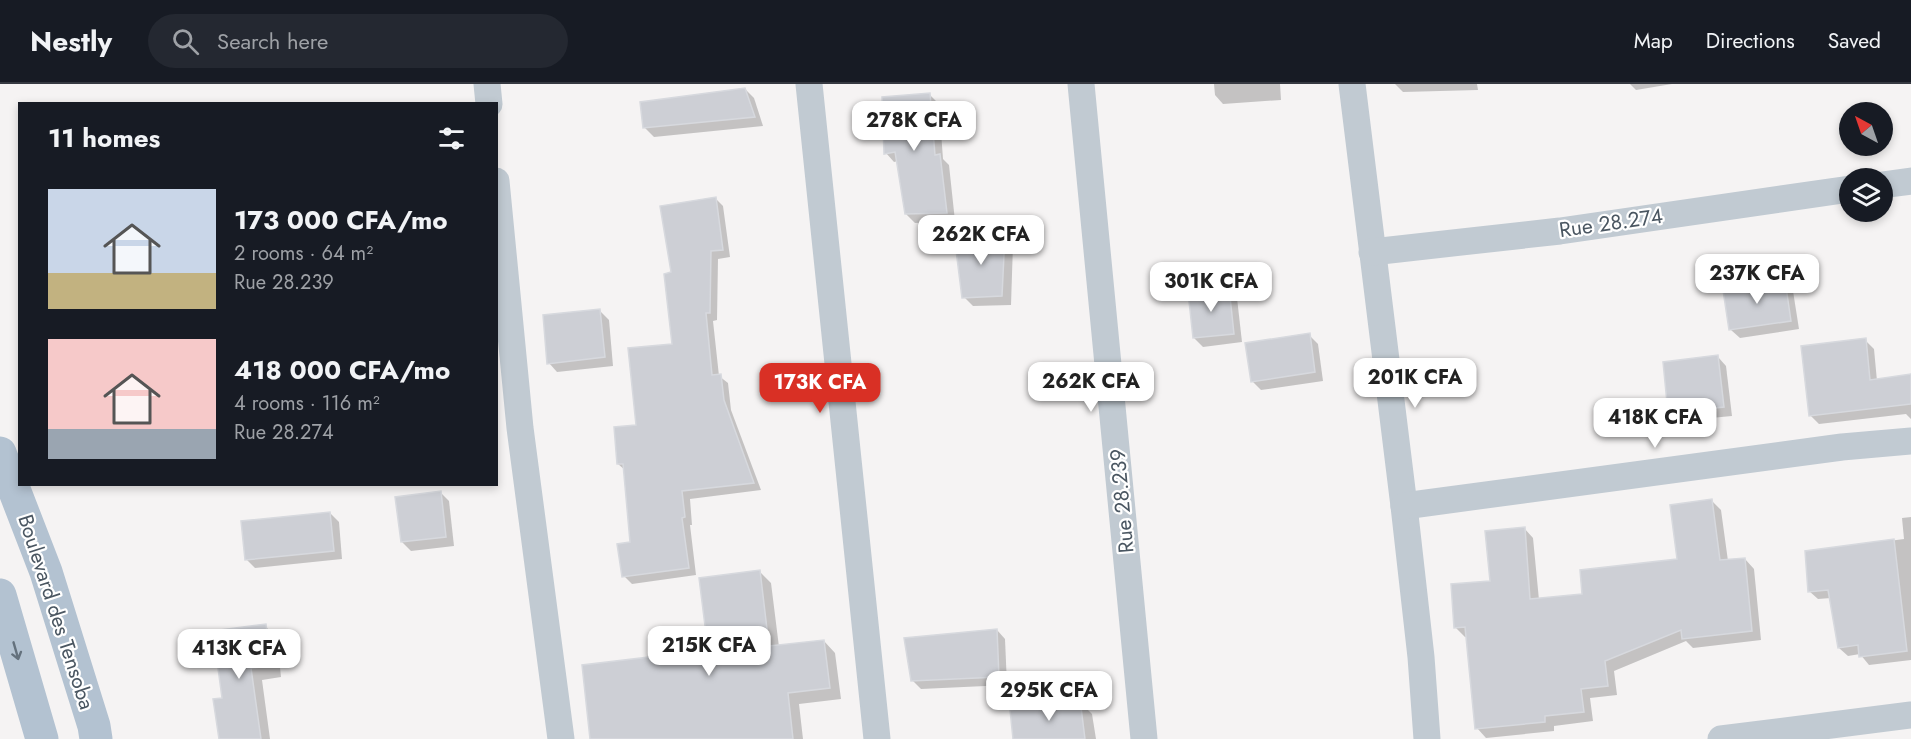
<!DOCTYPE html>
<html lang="en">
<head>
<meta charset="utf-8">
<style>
	body { margin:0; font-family:Jost,sans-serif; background:#242831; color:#f1f3f6; height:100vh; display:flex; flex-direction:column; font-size:22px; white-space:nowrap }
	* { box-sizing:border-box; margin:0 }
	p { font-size:20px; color:#9ea1a6 }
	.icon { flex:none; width:33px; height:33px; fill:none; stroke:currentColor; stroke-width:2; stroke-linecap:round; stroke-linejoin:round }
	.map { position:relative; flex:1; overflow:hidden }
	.details { position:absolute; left:18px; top:18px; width:480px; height:384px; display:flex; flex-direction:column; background:#171b24; border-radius:0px; box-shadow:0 3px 9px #0003 }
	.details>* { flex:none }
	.needle { width:39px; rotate:320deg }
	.tools { position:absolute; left:1839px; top:18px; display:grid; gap:12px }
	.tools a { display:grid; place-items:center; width:54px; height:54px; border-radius:50%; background:#171b24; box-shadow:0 3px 9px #0003; font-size:30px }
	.price { position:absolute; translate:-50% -51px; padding:0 14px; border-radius:12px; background:#fff; color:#222; font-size:20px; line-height:39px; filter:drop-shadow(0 2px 3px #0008) }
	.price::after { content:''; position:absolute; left:50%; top:36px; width:18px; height:14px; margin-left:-9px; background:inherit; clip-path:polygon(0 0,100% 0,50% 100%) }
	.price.selected { background:#d93025; color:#fff }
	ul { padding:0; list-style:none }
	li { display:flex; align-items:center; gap:18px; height:150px; padding:0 30px }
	li span { display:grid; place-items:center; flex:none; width:168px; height:120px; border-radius:0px; color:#555 }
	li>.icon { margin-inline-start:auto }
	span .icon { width:72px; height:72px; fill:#fffc; stroke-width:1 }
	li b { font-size:26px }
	h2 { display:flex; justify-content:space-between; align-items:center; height:72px; padding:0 30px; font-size:26px }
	header { display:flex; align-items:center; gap:36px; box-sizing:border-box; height:84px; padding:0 30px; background:#171b24; border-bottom:2px solid #363941 }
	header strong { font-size:28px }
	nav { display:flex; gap:33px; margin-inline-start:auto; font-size:21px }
	.search { width:420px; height:54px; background:#242831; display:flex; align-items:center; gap:15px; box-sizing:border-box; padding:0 21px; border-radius:33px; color:#9ea1a6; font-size:22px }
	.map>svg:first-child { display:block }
	.shadow { fill:#0003 }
	.building { fill:#cdcfd5; stroke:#d7d9de; stroke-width:1.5 }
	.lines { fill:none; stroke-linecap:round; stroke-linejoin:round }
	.minor { stroke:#c1cad2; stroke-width:27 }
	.primary { stroke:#b3c2d1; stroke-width:33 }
	.oneway { stroke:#64717d }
	.labels { text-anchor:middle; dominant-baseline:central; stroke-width:4.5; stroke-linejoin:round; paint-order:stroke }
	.street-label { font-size:21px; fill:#4a5661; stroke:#fff }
</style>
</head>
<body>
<header>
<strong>Nestly</strong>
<div class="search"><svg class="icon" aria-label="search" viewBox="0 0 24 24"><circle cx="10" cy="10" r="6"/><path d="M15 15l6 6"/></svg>Search here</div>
<nav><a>Map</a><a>Directions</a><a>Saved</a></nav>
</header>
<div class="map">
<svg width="1911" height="655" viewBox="0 0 1911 655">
	<rect width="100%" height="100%" fill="#f5f3f3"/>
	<g class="shadow">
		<polygon points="1214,0 1280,0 1281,16 1223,20 1215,11"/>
		<polygon points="1395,0 1477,0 1478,6 1403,8"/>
		<polygon points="1630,0 1672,0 1636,6"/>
		<polygon points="745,5 754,14 763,42 654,53 645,44"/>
		<polygon points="930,11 939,20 943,75 949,81 955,137 915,139 906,130 898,77 894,78 886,69"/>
		<polygon points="715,114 723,122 730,173 718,175 717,236 713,237 719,292 728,299 731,326 761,406 690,415 692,441 690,441 696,491 632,500 624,492 632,460 625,386 618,380 673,261 673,190"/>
		<polygon points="1004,151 1013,160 1011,221 973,222 964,213"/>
		<polygon points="1784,198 1793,207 1799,245 1740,254 1731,246"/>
		<polygon points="1228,205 1237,214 1242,258 1203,263 1194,254"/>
		<polygon points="600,227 609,236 613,282 557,288 549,279"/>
		<polygon points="1309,251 1318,260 1323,297 1261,306 1252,297"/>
		<polygon points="1865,256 1874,265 1877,297 1911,291 1911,335 1906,330 1819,340 1810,331"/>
		<polygon points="1718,273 1726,282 1732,332 1679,337 1670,328"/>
		<polygon points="440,408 449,417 454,462 411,467 402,458"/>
		<polygon points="1712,417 1721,426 1728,477 1745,475 1754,485 1761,556 1693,564 1686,557 1614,587 1617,611 1590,614 1593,637 1554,642 1554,647 1486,654 1477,644 1468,553 1465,553 1456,544 1492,498 1524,444 1533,454 1539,516 1584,511 1679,476"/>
		<polygon points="330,429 339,438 342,475 255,484 246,475"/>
		<polygon points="1911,433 1911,576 1869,581 1860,570 1848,572 1839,564 1831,514 1818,515 1809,507 1807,468 1904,455 1902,434"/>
		<polygon points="760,488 771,499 779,563 824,557 835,569 841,615 799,620 803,655 592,655 710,568"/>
		<polygon points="265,542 277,554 281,593 262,596 270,655 220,655 223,615"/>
		<polygon points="997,546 1005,555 1007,601 921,605 912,596"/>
		<polygon points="1079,617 1092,630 1096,655 1015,655"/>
	</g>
	<g class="building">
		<polygon points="745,4 755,33 643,44 640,18"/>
		<polygon points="930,9 935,71 940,70 947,129 905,130 895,68 884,70 882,13"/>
		<polygon points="716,113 723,166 711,167 710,229 706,229 712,291 721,290 724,316 754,399 682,407 685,433 682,434 689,484 622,493 617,460 630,458 623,380 617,380 614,343 636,341 628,264 672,260 664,190 671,188 660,122"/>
		<polygon points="1005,150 1002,212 962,214 955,158"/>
		<polygon points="1785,196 1791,237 1729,246 1723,206"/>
		<polygon points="1229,203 1234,250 1193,254 1188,208"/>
		<polygon points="600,225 605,273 547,280 543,231"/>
		<polygon points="1310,249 1315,288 1251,298 1245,259"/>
		<polygon points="1866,254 1870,296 1911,290 1911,320 1809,332 1801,262"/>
		<polygon points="1718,271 1724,323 1668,329 1663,278"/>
		<polygon points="441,407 446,453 401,458 395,413"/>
		<polygon points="1712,415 1720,476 1745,474 1752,547 1682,555 1681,546 1605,577 1608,602 1581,605 1584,628 1545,632 1545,638 1475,645 1465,543 1454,544 1451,500 1490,497 1485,447 1525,443 1530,515 1582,510 1580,486 1677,475 1670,421"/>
		<polygon points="330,428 334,467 245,476 241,437"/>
		<polygon points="1894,455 1907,567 1859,573 1858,561 1838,564 1828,506 1808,508 1805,467"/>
		<polygon points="760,486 769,562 824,556 830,604 788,609 793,655 590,655 582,581 708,566 699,494"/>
		<polygon points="266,540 271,582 251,584 261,655 219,655 213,615 222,614 213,547"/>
		<polygon points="997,545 999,593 911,597 904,554"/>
		<polygon points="1080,615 1085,655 1013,655 1010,626"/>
	</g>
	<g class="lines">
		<g class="minor">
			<polyline points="487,0 489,20"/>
			<polyline points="809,0 877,655"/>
			<polyline points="1081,0 1144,655"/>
			<polyline points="1352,0 1404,422 1421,573 1427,655"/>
			<polyline points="496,97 520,344 561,655"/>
			<polyline points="1882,101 1911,97"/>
			<polyline points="1372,168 1560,147 1850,105"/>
			<polyline points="1404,422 1842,363 1911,357"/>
			<polyline points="1721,655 1911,631"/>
		</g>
		<g class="primary">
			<polyline points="0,369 46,488 94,642 96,655"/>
			<polyline points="0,511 42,655"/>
		</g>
	</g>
	<defs><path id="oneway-shaft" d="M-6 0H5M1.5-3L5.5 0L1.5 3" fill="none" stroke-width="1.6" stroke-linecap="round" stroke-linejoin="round" transform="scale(1.5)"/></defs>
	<use class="oneway" href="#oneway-shaft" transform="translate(16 567) rotate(74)"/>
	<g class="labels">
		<g class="street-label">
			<text transform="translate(1611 139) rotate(-8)">Rue 28.274</text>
			<text transform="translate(1122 417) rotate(-95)">Rue 28.239</text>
			<text transform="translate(56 528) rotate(72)">Boulevard des Tensoba</text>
		</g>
	</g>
</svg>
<div class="tools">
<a><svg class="needle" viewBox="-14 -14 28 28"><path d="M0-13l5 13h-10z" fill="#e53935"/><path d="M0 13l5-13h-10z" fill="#9ea1a6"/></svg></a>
<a><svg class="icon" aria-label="layers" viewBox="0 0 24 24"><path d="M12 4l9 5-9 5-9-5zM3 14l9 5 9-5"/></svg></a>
</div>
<b class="price" style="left:914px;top:68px">278K CFA</b>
<b class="price" style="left:981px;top:182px">262K CFA</b>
<b class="price" style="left:1757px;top:221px">237K CFA</b>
<b class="price" style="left:1211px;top:229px">301K CFA</b>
<b class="price" style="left:1415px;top:325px">201K CFA</b>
<b class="price" style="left:1091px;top:329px">262K CFA</b>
<b class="price selected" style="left:820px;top:330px">173K CFA</b>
<b class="price" style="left:1655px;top:365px">418K CFA</b>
<b class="price" style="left:709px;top:593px">215K CFA</b>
<b class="price" style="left:239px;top:596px">413K CFA</b>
<b class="price" style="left:1049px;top:638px">295K CFA</b>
<section class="details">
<h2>11 homes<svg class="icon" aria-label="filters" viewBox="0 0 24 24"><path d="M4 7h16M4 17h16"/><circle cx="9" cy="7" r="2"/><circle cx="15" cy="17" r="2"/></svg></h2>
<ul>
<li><span style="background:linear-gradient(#c9d6e8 70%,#c2b280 0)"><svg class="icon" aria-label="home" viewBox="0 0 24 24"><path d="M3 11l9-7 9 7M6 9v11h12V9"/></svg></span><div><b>173 000 CFA/mo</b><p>2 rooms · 64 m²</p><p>Rue 28.239</p></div></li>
<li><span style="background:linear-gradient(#f6c9c9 75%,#9aa5b1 0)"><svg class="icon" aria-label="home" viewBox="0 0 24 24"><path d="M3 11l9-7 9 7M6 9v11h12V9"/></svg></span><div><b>418 000 CFA/mo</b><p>4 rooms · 116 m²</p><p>Rue 28.274</p></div></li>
</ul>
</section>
</div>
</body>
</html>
